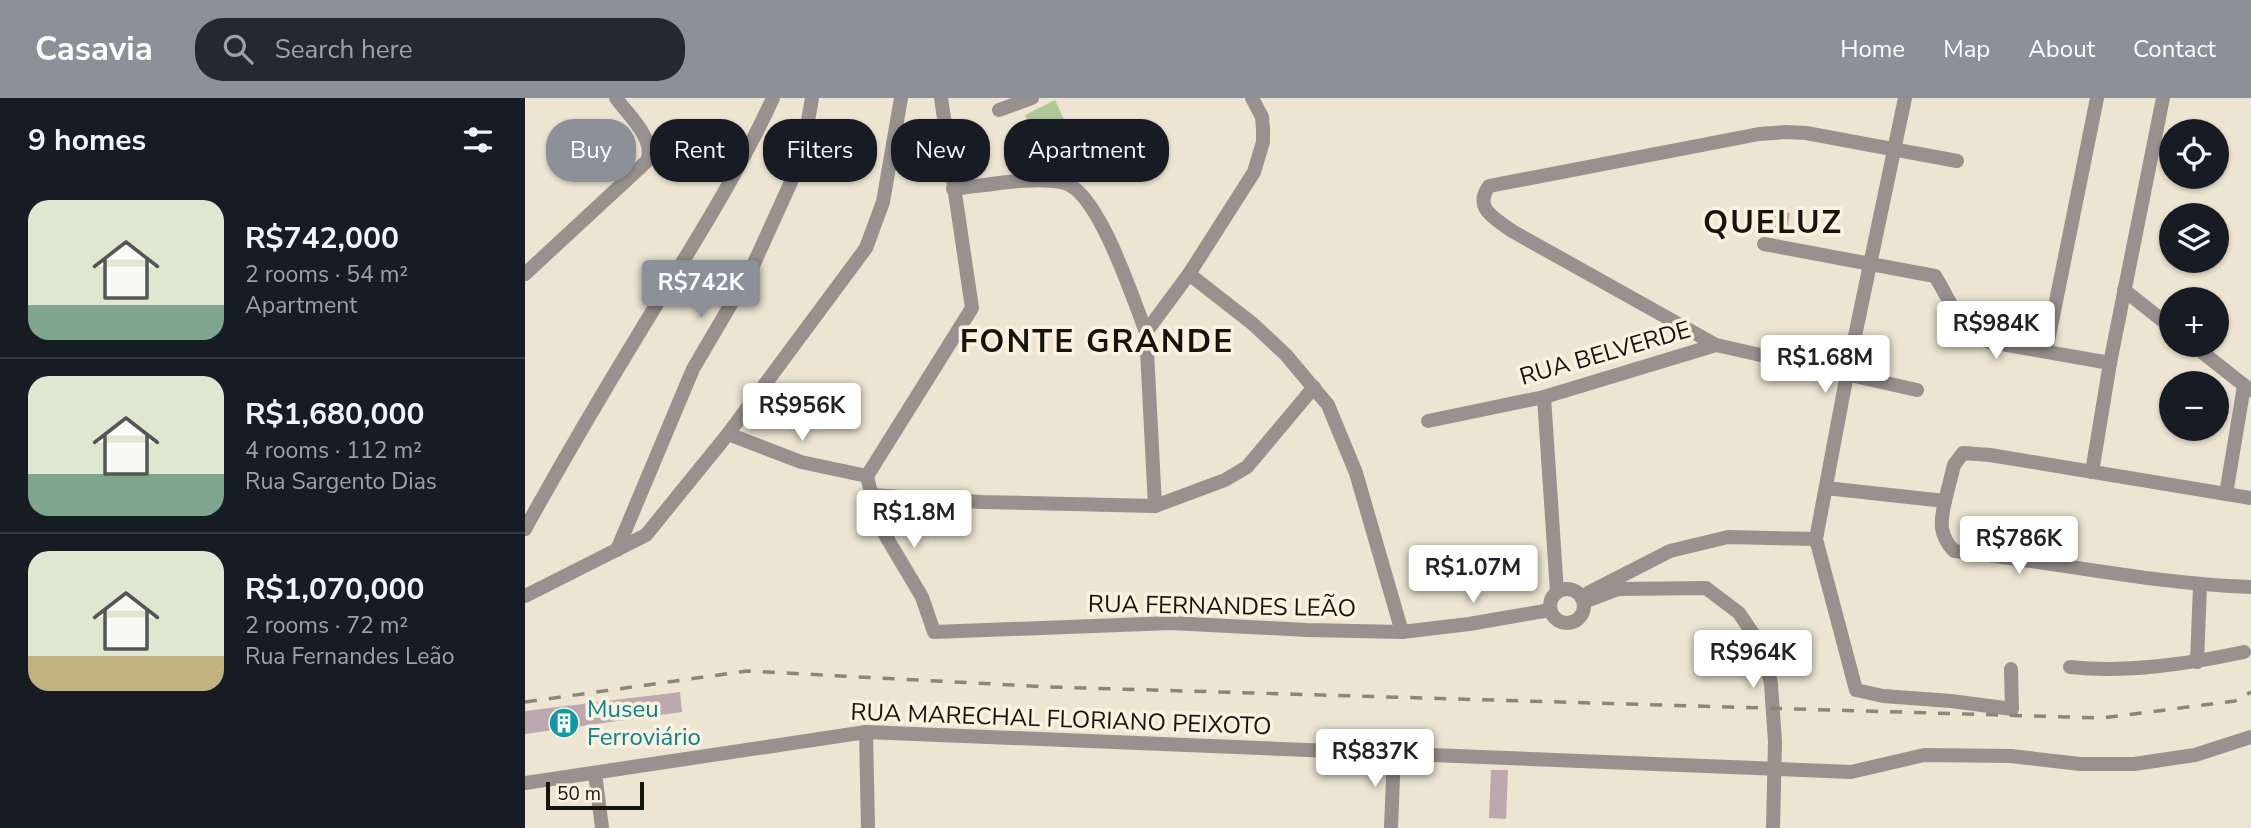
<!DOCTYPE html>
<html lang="en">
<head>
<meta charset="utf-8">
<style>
	body { margin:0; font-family:"Nunito Sans",sans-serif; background:#242831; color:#f1f3f6; height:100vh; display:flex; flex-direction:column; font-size:26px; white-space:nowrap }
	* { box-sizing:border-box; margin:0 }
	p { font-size:23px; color:#9ea1a6 }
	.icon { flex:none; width:38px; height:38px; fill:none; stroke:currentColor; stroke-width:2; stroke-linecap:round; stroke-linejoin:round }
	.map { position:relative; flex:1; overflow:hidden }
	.details { display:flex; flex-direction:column; background:#171b24; width:525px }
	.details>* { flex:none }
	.banner { position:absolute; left:21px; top:21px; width:665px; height:63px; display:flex; gap:14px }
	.fabs { position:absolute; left:1634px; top:21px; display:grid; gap:14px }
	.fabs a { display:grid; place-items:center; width:70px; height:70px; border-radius:50%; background:#171b24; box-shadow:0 2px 5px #0004; font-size:35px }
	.scale { position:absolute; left:21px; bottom:18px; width:98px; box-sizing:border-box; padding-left:7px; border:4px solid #17140e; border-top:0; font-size:19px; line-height:24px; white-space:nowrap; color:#17140e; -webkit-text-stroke:5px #faf2df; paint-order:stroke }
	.price { position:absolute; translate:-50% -60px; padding:0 16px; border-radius:7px; background:#fff; color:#222; font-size:23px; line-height:46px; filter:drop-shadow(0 2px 4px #0008) }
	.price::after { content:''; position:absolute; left:50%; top:42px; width:21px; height:16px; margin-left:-10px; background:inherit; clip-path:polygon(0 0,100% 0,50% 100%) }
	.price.selected { background:#8c9099; color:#fff }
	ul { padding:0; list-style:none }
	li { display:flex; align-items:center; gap:21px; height:175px; padding:0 28px }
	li+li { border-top:2px solid #363941 }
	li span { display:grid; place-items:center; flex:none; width:196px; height:140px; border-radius:21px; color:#555 }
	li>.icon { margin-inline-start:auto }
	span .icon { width:84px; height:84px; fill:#fffc; stroke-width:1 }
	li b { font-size:30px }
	h2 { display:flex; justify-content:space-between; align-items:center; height:84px; padding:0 28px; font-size:30px }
	.tag { padding:0 24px; border-radius:28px; background:#171b24; box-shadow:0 2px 5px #0004; font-size:24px; line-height:63px }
	.tag.selected { background:#8c9099; color:#fff }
	header { display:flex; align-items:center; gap:42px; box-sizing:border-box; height:98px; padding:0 35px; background:#8c9099; color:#fff }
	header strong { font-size:33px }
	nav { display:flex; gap:38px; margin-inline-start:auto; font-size:24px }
	.search { width:490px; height:63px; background:#242831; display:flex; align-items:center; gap:18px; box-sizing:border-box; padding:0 24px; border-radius:28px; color:#9ea1a6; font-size:26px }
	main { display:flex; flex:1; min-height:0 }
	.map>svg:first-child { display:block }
	.pitch { fill:#afc898 }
	.building { fill:#bda8af }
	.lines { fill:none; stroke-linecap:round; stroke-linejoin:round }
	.minor { stroke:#99918d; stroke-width:14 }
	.rail { stroke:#8c8679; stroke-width:3.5; stroke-dasharray:12 12; stroke-linecap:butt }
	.labels { text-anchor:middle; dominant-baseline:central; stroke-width:7; stroke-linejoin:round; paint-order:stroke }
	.street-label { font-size:24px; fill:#17140e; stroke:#faf2df }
	.culture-label { font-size:24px; fill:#0d838f; stroke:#faf2df; text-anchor:start }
	.district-label { font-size:32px; font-weight:bold; letter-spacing:2px; fill:#17140e; stroke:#faf2df }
</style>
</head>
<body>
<header>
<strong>Casavia</strong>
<div class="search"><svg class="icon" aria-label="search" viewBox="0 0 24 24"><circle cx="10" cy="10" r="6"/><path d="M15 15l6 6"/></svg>Search here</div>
<nav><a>Home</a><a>Map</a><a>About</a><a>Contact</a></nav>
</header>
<main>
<section class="details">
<h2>9 homes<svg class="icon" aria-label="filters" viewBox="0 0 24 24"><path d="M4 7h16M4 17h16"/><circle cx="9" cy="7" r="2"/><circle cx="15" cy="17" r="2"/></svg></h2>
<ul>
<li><span style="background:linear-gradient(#dfe7d0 75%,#7fa58c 0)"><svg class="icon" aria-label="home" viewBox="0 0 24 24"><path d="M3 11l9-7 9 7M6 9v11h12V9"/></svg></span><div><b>R$742,000</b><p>2 rooms · 54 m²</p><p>Apartment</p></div></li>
<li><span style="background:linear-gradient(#dfe7d0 70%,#7fa58c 0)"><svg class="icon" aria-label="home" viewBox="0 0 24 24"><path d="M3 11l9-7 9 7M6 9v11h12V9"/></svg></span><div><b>R$1,680,000</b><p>4 rooms · 112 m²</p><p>Rua Sargento Dias</p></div></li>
<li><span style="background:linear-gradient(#dfe7d0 75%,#c2b280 0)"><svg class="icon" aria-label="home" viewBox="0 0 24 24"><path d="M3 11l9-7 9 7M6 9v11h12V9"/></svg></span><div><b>R$1,070,000</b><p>2 rooms · 72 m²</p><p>Rua Fernandes Leão</p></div></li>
</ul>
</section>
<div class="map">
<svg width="1726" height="730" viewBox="0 0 1726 730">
	<rect width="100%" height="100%" fill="#ede5d2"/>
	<polygon class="pitch" points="530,2 553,52 523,66 500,17"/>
	<g class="building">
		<polygon points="1230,110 1265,115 1261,137 1226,132"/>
		<polygon points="155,594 157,614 0,636 0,613"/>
		<polygon points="966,672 983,672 981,721 964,720"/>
	</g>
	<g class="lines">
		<g class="minor">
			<polyline points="416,0 447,210 342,378 353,425 397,499 409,534 646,525 782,532 877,534 944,526 1025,512"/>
			<polyline points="1380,0 1322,276 1291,441 1331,592 1358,598 1426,603 1487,611 1486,571"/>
			<polyline points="474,12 507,0"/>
			<path d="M428,91C458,88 512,77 540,85C574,95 608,201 621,234"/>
			<path d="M1239,146L1410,178C1428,207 1432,229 1465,244L1585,265"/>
			<path d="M0,176L122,63C131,41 103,17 91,0"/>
			<polyline points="664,176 728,226 761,257 803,307 831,375 877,534"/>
			<polyline points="1599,192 1647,230"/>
			<path d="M1191,247L987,133C970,120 948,111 964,88L1234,36L1261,34L1281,35L1432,63"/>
			<polyline points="1668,247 1725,292"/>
			<polyline points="1521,253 1572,0"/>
			<polyline points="1019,299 1032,494"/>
			<polyline points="903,323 1019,299 1191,247 1392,292"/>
			<polyline points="203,336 276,364 342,378"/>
			<polyline points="1567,374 1585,265 1638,0"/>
			<path d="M1301,390L1420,403C1415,424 1414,437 1429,453C1528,463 1626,486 1726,489"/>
			<polyline points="1701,396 1719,288"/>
			<polyline points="346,397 457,404 630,408 700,382 722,369 789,289"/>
			<polyline points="1420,403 1429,367 1438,355 1465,357 1726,400"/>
			<polyline points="630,408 621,234 664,176 729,74 738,44 738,31 737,19 727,0"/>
			<path d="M0,431C36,366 74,301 113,237C160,159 210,83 248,0"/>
			<polyline points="92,452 168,271 226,172 266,84 280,40 287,0"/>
			<circle cx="1042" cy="508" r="17"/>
			<polyline points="1063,495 1145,453 1203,439 1291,441"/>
			<polyline points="0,498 121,437 203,336 341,150 358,104 376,0"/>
			<polyline points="1059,504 1093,491 1181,490 1214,515 1239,552 1246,586 1250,644 1248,730"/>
			<polyline points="1672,564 1675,488"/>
			<path d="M1545,569C1603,575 1662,566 1719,554"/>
			<polyline points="341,634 343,730"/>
			<polyline points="70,675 77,730"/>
			<polyline points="0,685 341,634 1326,674 1399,657 1486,658 1555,666 1609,666 1670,657 1726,639"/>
			<polyline points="866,730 869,654"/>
		</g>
		<polyline class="rail" points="0,604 222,573 525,589 1577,620 1710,603 1726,594"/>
	</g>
	<defs>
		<g id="building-disc" transform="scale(1.575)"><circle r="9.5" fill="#0f9aa8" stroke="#faf2df"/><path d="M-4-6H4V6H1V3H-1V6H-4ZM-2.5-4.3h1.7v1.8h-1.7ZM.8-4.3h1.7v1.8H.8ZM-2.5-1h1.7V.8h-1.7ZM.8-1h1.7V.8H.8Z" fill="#fff"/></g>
	</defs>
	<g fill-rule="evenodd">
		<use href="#building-disc" x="39" y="625"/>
	</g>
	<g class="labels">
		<g class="street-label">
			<text transform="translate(1080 255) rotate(-16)">RUA BELVERDE</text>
			<text transform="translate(697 508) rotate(1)">RUA FERNANDES LEÃO</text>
			<text transform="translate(536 621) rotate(2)">RUA MARECHAL FLORIANO PEIXOTO</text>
		</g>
		<g class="culture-label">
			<text x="62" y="611">Museu<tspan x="62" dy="28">Ferroviário</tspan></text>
		</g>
		<g class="district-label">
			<text x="1248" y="124">QUELUZ</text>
			<text x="572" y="243">FONTE GRANDE</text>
		</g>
	</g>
</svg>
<div class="fabs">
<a><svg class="icon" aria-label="locate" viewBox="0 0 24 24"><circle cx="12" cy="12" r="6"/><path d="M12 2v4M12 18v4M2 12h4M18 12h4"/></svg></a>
<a><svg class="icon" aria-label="layers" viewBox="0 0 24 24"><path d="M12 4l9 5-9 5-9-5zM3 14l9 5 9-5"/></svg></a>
<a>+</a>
<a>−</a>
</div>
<div class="scale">50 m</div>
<b class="price selected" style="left:176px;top:222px">R$742K</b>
<b class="price" style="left:1471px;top:263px">R$984K</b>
<b class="price" style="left:1300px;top:297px">R$1.68M</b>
<b class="price" style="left:277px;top:345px">R$956K</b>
<b class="price" style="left:389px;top:452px">R$1.8M</b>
<b class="price" style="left:1494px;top:478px">R$786K</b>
<b class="price" style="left:948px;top:507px">R$1.07M</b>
<b class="price" style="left:1228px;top:592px">R$964K</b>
<b class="price" style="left:850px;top:691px">R$837K</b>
<div class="banner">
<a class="tag selected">Buy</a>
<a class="tag">Rent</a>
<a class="tag">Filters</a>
<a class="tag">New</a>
<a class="tag">Apartment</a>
</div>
</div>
</main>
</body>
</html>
